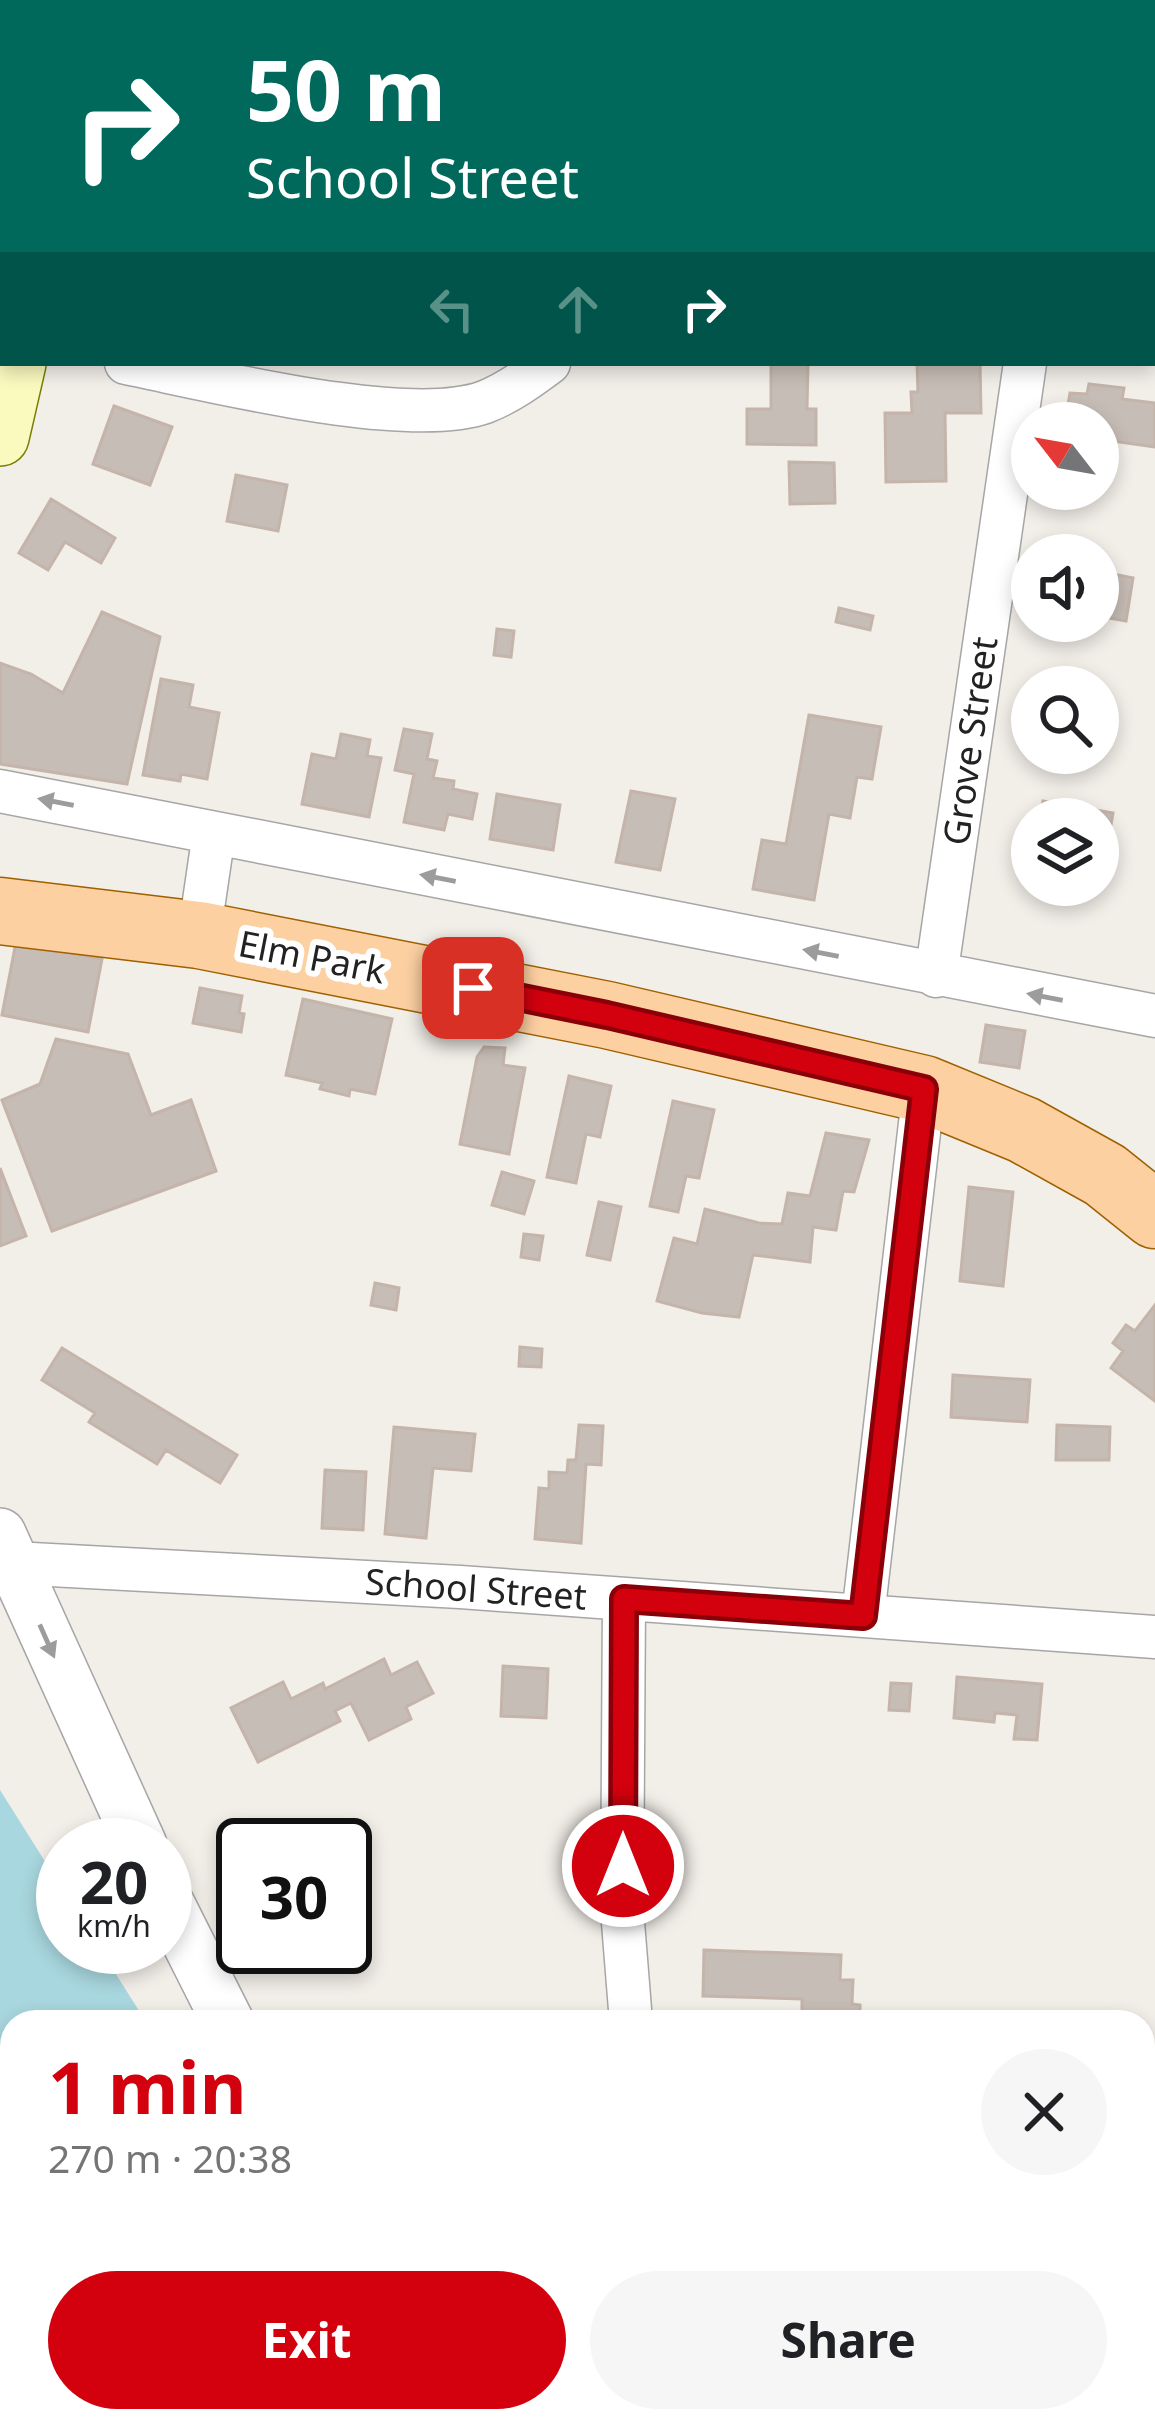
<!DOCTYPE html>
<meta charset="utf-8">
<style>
body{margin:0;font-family:"Noto Sans",sans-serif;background:#f6f6f6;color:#202124;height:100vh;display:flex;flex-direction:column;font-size:45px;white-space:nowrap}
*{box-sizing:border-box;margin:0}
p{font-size:39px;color:#757577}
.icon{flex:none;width:66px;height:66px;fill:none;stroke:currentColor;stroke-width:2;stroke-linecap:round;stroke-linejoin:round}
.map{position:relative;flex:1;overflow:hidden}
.panel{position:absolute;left:0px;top:2010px;width:1155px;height:423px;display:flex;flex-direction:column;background:#fff;border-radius:36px 36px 0 0;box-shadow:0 6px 18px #0003}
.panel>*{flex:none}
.hud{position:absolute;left:0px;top:0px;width:1155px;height:366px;box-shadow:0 6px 18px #0003;background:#00695c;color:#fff;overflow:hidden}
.needle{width:78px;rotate:301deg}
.controls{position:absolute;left:1011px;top:402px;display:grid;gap:24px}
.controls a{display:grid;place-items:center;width:108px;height:108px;border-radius:50%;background:#fff;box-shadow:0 6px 18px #0003;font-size:60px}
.speed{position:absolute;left:36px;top:1818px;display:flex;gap:24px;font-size:60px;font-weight:700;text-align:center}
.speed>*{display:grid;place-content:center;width:156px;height:156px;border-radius:50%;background:#fff;box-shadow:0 6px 18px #0003;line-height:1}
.speed small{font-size:30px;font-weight:400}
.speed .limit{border:6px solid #111;border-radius:18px;background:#fff;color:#111}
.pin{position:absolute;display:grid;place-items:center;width:102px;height:102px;color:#fff;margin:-51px;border-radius:24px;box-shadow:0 6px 18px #0006}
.me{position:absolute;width:132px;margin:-66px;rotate:0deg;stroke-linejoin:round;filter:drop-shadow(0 0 9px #0008)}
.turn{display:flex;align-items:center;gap:42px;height:252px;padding:0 48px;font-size:54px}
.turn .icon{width:156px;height:156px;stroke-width:2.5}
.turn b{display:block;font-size:84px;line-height:102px}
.lanes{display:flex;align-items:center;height:114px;padding:0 48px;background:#0003;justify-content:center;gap:60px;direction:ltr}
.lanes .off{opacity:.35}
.round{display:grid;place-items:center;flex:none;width:126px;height:126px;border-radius:63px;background:#f6f6f6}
.overview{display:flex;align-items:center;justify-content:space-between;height:204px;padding:0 48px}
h1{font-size:72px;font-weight:700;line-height:90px;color:#d3000e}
.primary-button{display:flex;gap:24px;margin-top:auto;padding:24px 48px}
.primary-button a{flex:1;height:138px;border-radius:72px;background:#d3000e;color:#fff;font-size:48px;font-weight:700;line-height:138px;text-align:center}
.primary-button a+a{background:#f6f6f6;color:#202124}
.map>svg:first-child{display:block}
.water{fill:#a9d7df}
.building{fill:#c7bdb7;stroke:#c4b4aa;stroke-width:3}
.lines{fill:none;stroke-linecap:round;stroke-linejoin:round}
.service-casing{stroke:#a6a6a6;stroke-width:24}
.minor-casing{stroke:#a6a6a6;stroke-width:45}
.tertiary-casing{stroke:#a6a6a6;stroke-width:54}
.secondary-casing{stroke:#787d04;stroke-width:60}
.primary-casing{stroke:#9f6000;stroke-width:69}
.service{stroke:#fff;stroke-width:21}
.minor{stroke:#fff;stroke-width:42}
.tertiary{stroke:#fff;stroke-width:51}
.secondary{stroke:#faf9be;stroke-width:57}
.primary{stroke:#fdd0a2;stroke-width:66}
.oneway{fill:#9c9c9c}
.route-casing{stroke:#890009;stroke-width:30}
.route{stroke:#d3000e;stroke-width:21}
.labels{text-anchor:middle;stroke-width:12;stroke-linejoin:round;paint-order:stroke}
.street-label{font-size:36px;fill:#222;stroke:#fff}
</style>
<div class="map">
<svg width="1155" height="2432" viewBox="0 0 1155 2432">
<rect width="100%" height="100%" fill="#f2eee8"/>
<!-- water -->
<path class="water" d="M0,1790L63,1890V1947H99L146,2022H12V2421H390L397,2432H0Z"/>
<!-- building -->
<path class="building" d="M771,363H808L807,409H816V445L747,444V409H771Z
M917,363H980L981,413H945L946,481L886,482L885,413H912L911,392H918Z
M1089,384L1124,388L1122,399L1155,403V447L1098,439V423H1065L1070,393L1087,394Z
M114,406L172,427L150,485L93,464Z
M789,462L834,463L835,503L790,504Z
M236,475L287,485L278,531L227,521Z
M51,499L115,538L101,563L65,542L48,570L19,553Z
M1098,571L1133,578L1126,621L1098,616Z
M839,608L873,616L870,630L836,622Z
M102,612L160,637L127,784L0,764V663L31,674L63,693Z
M497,629L514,631L511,657L494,655Z
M161,679L193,685L189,707L219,713L207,779L181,774L180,781L143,775Z
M809,715L881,727L872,779L857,777L850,818L829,814L814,900L753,889L762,840L786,844Z
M404,729L432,734L427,759L437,761L433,778L454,781L453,789L477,794L472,819L448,814L444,830L404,822L414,774L395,770Z
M341,734L370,740L367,756L381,758L369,817L302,804L312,754L336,759Z
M631,791L675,799L660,870L616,862Z
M497,794L560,805L553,850L490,839Z
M1043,801L1113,813L1109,836L1098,834V819H1040Z
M16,942L102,959L88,1032L2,1015Z
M200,988L242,996L239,1013L244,1014L241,1032L193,1023Z
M303,999L392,1019L375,1094L350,1089L349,1096L320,1089L322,1083L286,1075Z
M986,1025L1025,1031L1019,1068L980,1062Z
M56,1039L128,1054L151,1115L191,1100L216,1171L52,1231L2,1100L40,1084Z
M484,1047L505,1048L503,1065L525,1068L509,1154L460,1144L477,1057Z
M569,1076L611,1086L600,1137L586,1134L576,1183L547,1177Z
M673,1101L714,1110L699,1178L686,1176L678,1212L650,1206Z
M826,1133L869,1140L854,1192L843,1191L836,1230L813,1227L810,1262L753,1255L739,1317L702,1313L657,1301L674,1238L697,1244L705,1209L759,1223L782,1224L788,1193L810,1196Z
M0,1168L26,1236L0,1246Z
M502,1172L534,1181L524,1214L492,1205Z
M969,1187L1013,1192L1003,1286L960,1281Z
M599,1202L621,1207L610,1260L587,1255Z
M524,1234L543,1236L539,1260L521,1257Z
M375,1283L399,1288L396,1310L371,1305Z
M1155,1305V1401L1111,1368L1123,1351L1113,1343L1126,1325L1135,1331Z
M520,1347L542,1349L541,1367L519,1366Z
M62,1348L237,1455L220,1483L166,1450L157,1464L89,1422L95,1413L42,1380Z
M953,1375L1030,1380L1027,1422L951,1417Z
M579,1425L603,1426L601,1465L586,1464L581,1543L535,1539L539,1488L549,1489V1472L567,1473L568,1460H576Z
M1057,1425L1110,1427L1109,1460H1056Z
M394,1427L475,1434L471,1471L433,1468L426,1538L385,1534Z
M325,1470L366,1472L363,1530L322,1528Z
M384,1659L391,1675L417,1662L433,1693L406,1707L411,1719L369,1740L351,1703L335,1711L340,1721L258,1762L231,1708L283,1682L291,1699L323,1683L325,1689Z
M503,1666L548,1669L546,1718L501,1716Z
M957,1677L1042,1684L1037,1740L1014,1739L1017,1715L995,1713L994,1722L954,1718Z
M891,1683L911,1684L909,1711L889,1710Z
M704,1950L841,1955L840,1980H853L852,2004L860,2005V2022H795H802V1999L703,1996Z
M524,2421H578L584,2432H530Z
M627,2421H726L727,2432H628Z
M898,2421H938L937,2432H897Z"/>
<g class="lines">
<defs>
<path id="service" d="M307,3V0"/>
<path id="minor" d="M610,3L611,0
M0,47L3,48
M1152,319H1155
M126,363C210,380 408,430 485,402C508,393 529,378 549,363
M0,791L1155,1016
M199,935L214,833
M936,976L1025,363
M13,1563L460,1587L1155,1637
M624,1599L622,1910L631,2022
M863,1616L924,1089
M1143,2315L1155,2316"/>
<path id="tertiary" d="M0,1534L141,1845
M165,1897L228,2022
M447,2421L452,2432"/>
<path id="secondary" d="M100,3L101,0
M0,437L17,363"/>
<path id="primary" d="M0,911L199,935L607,1015L924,1089L1024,1130L1105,1175L1155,1215"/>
</defs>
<!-- service casing -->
<use href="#service" class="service-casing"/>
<!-- minor casing -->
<use href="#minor" class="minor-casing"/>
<!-- tertiary casing -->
<use href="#tertiary" class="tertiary-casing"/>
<!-- secondary casing -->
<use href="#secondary" class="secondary-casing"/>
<!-- primary casing -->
<use href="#primary" class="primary-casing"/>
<!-- service -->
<use href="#service" class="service"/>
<!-- minor -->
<use href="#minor" class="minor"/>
<!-- tertiary -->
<use href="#tertiary" class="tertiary"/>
<!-- secondary -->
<use href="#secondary" class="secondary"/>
<!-- primary -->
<use href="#primary" class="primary"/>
</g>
<!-- one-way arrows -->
<defs><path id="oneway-solid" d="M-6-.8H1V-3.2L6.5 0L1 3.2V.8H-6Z" transform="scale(3)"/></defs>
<g class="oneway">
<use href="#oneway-solid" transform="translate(56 802) rotate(-169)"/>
<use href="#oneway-solid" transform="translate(438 878) rotate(-169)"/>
<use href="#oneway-solid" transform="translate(821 953) rotate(-169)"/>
<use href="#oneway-solid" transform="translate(1045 997) rotate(-169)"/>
<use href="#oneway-solid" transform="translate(47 1641) rotate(66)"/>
</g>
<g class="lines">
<defs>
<path id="route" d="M473,988L607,1015L924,1089L863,1616L624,1599L623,1866"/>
</defs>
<!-- route casing -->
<use href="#route" class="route-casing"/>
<!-- route -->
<use href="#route" class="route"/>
</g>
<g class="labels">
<!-- street labels -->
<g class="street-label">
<text transform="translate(970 741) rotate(-82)" y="13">Grove Street</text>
<text transform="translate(312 957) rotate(11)" y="13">Elm Park</text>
<text transform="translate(476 1589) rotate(4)" y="13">School Street</text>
</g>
</g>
</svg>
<div class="controls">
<a><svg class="needle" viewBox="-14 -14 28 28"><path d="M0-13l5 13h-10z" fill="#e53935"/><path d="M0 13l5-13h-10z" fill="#757577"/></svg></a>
<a><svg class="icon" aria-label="sound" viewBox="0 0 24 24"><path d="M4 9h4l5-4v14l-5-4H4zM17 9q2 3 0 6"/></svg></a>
<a><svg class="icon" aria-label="search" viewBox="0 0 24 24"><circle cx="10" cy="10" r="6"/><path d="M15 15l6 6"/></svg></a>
<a><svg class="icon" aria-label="layers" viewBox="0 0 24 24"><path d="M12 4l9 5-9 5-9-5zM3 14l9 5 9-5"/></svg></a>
</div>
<div class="speed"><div>20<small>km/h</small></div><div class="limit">30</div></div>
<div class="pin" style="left:473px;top:988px;background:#d93025"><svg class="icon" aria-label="arrive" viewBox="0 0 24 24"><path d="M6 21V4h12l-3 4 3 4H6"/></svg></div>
<svg class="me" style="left:623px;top:1866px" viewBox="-20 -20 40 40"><circle r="17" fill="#d3000e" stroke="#fff" stroke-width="3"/><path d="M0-11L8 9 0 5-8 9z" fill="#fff"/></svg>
<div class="hud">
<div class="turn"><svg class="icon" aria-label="right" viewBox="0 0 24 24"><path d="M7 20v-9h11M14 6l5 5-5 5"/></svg><div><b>50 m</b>School Street</div></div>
<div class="lanes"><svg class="icon off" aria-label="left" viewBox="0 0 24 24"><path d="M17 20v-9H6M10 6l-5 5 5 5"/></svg><svg class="icon off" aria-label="ahead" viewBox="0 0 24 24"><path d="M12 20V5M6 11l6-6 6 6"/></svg><svg class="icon" aria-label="right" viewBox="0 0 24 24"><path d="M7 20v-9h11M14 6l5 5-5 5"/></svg></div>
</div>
<section class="panel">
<div class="overview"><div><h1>1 min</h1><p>270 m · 20:38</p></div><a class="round"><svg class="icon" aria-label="close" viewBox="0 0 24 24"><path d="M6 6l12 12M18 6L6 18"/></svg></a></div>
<div class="primary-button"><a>Exit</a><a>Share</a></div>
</section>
</div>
